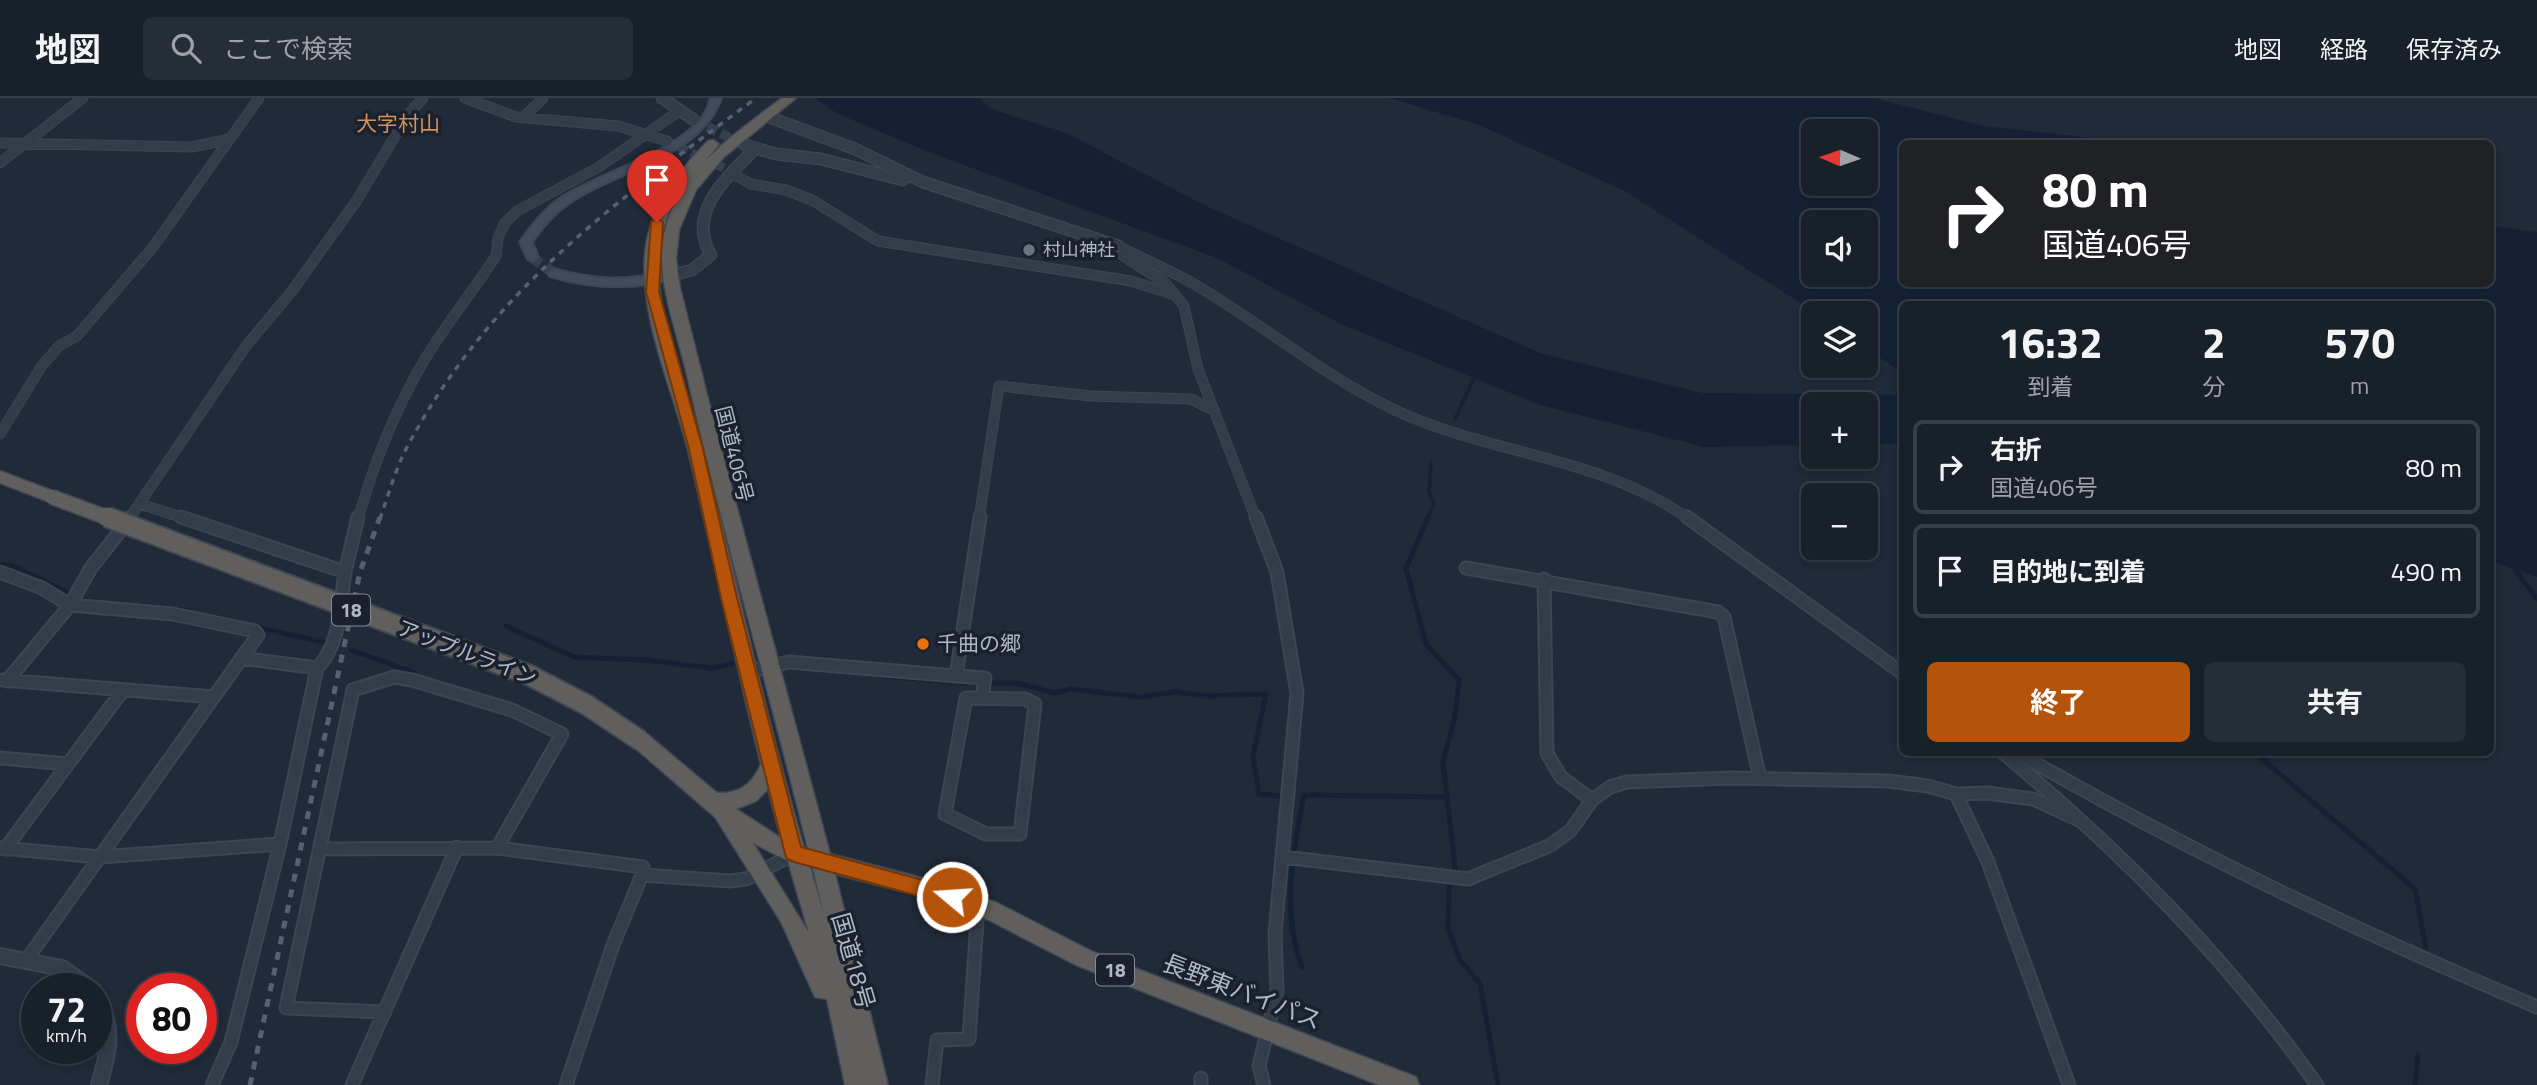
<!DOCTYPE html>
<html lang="ja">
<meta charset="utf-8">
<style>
body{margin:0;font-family:"Titillium Web","Noto Sans JP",sans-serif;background:#252d36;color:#f1f3f6;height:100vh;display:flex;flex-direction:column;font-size:26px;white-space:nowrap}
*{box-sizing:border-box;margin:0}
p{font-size:23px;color:#9fa3a8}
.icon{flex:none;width:38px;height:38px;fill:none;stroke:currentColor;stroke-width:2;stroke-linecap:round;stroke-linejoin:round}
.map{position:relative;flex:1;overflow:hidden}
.side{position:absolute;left:1899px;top:203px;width:595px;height:455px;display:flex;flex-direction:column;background:#18202a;border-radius:10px;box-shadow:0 4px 10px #0003,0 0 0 2px #363e47}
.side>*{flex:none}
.top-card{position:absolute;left:1899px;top:42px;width:595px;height:147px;border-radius:10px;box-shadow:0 4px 10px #0003,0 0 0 2px #363e47;background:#202124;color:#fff;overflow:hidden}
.needle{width:46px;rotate:272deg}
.controls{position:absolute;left:1801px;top:21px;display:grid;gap:14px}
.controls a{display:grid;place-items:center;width:77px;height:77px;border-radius:10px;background:#18202a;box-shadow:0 4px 10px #0003,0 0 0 2px #363e47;font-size:35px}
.speed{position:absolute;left:21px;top:875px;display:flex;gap:14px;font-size:35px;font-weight:700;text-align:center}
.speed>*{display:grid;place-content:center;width:91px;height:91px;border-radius:50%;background:#18202a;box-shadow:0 4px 10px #0003,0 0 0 2px #363e47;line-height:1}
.speed small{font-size:18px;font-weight:400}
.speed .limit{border:10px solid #d22;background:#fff;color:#111}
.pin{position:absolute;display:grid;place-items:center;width:60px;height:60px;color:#fff;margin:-72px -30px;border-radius:50% 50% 50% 0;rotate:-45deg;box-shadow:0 0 7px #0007}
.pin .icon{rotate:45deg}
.me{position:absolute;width:77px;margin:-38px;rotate:288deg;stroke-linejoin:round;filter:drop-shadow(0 0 5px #0008)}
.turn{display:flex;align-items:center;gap:24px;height:147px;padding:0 28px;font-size:32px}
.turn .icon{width:91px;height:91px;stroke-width:2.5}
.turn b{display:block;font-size:49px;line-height:60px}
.eta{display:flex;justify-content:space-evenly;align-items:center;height:119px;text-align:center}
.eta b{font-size:42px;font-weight:700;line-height:49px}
.primary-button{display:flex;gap:14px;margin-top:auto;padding:14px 28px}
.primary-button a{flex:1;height:80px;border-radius:10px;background:#b45309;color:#fff;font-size:28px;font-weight:700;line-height:80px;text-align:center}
.primary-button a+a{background:#252d36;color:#f1f3f6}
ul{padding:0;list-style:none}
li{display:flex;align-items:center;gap:21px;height:94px;margin:0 14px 10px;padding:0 14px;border:4px solid #363e47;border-radius:10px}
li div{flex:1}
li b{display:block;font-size:26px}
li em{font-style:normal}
header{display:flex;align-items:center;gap:42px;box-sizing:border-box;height:98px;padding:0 35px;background:#18202a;border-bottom:2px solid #363e47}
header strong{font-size:33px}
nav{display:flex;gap:38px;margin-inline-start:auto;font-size:24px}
.search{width:490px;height:63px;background:#252d36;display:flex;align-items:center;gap:18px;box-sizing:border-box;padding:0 24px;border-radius:10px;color:#9fa3a8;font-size:26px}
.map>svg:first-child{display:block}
.water{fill:#142135;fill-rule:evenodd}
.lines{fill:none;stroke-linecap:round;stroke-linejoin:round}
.stream-far1{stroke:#142135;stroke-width:3.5}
.stream{stroke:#142135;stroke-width:5}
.minor-tunnel{stroke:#353f4d;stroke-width:9;stroke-dasharray:9 4.5;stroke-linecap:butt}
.tertiary-tunnel{stroke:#353f4d;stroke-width:10;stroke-dasharray:10 5;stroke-linecap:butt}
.secondary-tunnel{stroke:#353f4d;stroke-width:11;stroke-dasharray:11 6;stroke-linecap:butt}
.minor-far1-casing{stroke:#3d4552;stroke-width:11}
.minor-casing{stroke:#3d4552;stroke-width:15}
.tertiary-far1-casing{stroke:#3d4552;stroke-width:13}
.tertiary-casing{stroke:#3d4552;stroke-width:18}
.secondary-casing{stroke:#3d4552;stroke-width:4}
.trunk-casing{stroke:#3e4753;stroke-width:3}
.minor-far1{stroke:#343c49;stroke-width:9}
.minor{stroke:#343c49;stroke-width:11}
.tertiary-far1{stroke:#343c49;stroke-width:10}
.tertiary{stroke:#343c49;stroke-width:14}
.secondary{fill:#424b5c;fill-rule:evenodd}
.trunk{fill:#605f5d;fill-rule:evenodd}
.rail-far1{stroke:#566070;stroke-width:3.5;stroke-dasharray:6 6;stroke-linecap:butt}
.rail{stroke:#566070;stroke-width:5;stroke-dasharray:8 8;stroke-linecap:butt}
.trunk-bridge-far1-casing{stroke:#3e4753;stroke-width:17;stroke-linecap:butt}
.trunk-bridge-casing{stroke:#3e4753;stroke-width:23;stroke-linecap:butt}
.trunk-bridge-far1{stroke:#605f5d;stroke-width:14}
.trunk-bridge{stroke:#605f5d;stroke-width:19}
.route{fill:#b45309;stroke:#753606;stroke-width:2}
.worship-dot{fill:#6b7280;stroke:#1a212d;stroke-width:2.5}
.food-dot{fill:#e8710a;stroke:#1a212d;stroke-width:2.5}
.labels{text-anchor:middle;stroke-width:7;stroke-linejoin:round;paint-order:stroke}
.far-poi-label{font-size:18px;fill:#aeb7c5;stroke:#1a212d;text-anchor:start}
.shield{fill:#1a212d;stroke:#828a97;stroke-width:2}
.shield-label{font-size:19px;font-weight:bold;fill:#aeb7c5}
.far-quarter-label{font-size:21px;fill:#d3915b;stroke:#1a212d}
.street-label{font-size:21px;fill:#aeb7c5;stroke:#1a212d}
.poi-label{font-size:21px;fill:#aeb7c5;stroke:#1a212d;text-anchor:start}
.near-street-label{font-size:24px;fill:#aeb7c5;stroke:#1a212d}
</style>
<header>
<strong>地図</strong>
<div class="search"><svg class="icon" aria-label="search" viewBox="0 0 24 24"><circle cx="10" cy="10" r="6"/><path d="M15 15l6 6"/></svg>ここで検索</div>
<nav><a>地図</a><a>経路</a><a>保存済み</a></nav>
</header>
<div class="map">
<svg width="2537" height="987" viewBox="0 0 2537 987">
<rect width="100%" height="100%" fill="#202a38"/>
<!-- water -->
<path class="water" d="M815,0H980L989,10L1066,35L1208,109L1540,255L1702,295L1902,297V346H1866V306H1813V347L1704,349L1540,307L1341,226L1217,160L934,56L838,16Z
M1389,0H1874L1984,28L2138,45L1902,46V186H2490V128L2537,134V479L2490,463V206H1902V275L1866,250V215H1816L1625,93L1479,27ZM1813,33H1866V86H1813ZM1813,124H1866V177H1813Z"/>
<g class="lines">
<!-- stream-far1 -->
<path class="stream-far1" d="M1455,321L1475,278
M1427,421L1434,406L1429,394L1431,364"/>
<!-- stream -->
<path class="stream" d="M1428,419L1406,470L1426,546L1459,582L1455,618L1443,664L1455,770L1449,790L1448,830L1460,862L1480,886L1498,987
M0,467L13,468L69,495
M2512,468L2537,501
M142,508L165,510
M180,512L331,546
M506,528L574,559L645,562L712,570L732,566
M351,552L413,574
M883,578L966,585
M992,585H1017L1054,595L1071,591L1140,599L1175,594L1207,598L1266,596L1253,658L1259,696L1282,698
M2254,654L2415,791L2426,850
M1302,869C1281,814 1293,754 1304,697L1448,699
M2415,987L2418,956"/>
<!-- minor-tunnel -->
<path class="minor-tunnel" d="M667,43L724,70"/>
<!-- tertiary-tunnel -->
<path class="tertiary-tunnel" d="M694,22L744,47"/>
<!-- secondary-tunnel -->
<path class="secondary-tunnel" d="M532,159L554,175"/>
<defs>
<path id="minor-far1" d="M465,0L516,19L618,28L667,43
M523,20L543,0
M0,45L192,49L230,41
M0,65L83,0
M731,75L751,86L786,92L812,102L878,143L1131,183L1175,197L1164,184L1122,157
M1118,148C1143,161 1170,172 1194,186C1263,226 1324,279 1397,313C1490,356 1604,360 1689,421
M1175,197L1184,208L1198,271L1256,421
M0,336L41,269L59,248L77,238L153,149L259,0
M141,406L186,421
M129,421L246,248L292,193L357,102L407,18L423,0
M358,421C374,365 395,311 425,261C447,225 473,193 496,158L498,140L505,125L517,113L599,69L679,13
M979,421L999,288L1091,298L1191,301L1213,312"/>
<path id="minor" d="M181,419L345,474C340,505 341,547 317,570L280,746L231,944L212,987
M1256,419L1277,474L1297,595L1275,836L1277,894L1259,968L1264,987
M1687,419L1902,575
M1466,470L1718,514L1724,519L1760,681
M0,474L42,490L70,507L173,516L255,533L258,537L27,861
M345,474L358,419
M1544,481L1547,655L1561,679L1592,702
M241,560L317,570
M747,574L789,564L956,578L980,419
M956,578L985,580L982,600
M3,582L214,599
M7,583L70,507L91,470L131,419
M966,600L1025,601L1035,606L1020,736H986L945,716Z
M2002,654C2121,753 2227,860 2317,987
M2016,654C2184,751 2358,834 2537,909
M0,660L68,666
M1956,696L1988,764L2069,987
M0,750L100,759L280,746
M497,750L643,769L642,777
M5,751L123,592
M322,751L497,750L562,636L512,612L412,582L394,579L353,592L286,910L385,914
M1283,759L1468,781L1551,747L1571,732L1592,702L1610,689L1627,684L1731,680L1888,683L1928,688L1956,696L1987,695L2033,701L2079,722
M1201,980V987
M352,987L457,749
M566,987L613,847L642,777L730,783L746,781L794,756
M932,987L937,942L969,941L978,808"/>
<path id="tertiary-far1" d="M662,0L694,22
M766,18L855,51L923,84L1118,148
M745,47L776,56L821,61L903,82
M669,178L692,172L711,157C686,115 726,80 755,51"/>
<path id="tertiary" d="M0,858L62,870L92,891
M96,897C115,928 109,954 99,987"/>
<path id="secondary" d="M711,0H721C700,60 616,72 569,105C554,115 542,129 532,144L538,159L532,163L528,161L520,144C532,127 544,112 561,100C598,75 683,53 705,15C708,11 709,5 711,0Z
M554,171C596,183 626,183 669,174L675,178C668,183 658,184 649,186C614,191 583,188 550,178L548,175Z"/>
<path id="trunk" d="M782,0H796L724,59L696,92L679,132L676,161L680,190L715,328L830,756L926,781L995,804L1091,853L1408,976L1416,979L1419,987H1379L1076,867L989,822L926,799L835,776L888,987H845L827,901L815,899L781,824L715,719L634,649L631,643L634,637L641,635L648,637L717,695C739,696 752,687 761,666C735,562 713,456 688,352C672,289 640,222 645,156C649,110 677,75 708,43L713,42L719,46C690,83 664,104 659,154C653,222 688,291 704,355C737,486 766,619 804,750L808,751C769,591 722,433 686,273C676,229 654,178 665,132C680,72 736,35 782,0ZM768,691L781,740L736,711L756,703ZM753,745L788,763L809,835ZM810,769L813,770L824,817Z
M0,373L58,395L60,399L52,405L0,385Z"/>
</defs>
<!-- minor-far1 casing -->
<use href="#minor-far1" class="minor-far1-casing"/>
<!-- minor casing -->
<use href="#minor" class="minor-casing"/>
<!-- tertiary-far1 casing -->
<use href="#tertiary-far1" class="tertiary-far1-casing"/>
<!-- tertiary casing -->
<use href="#tertiary" class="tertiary-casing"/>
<!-- secondary casing -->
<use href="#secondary" class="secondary-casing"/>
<!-- trunk casing -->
<use href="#trunk" class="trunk-casing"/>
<!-- minor-far1 -->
<use href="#minor-far1" class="minor-far1"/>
<!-- minor -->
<use href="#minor" class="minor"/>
<!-- tertiary-far1 -->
<use href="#tertiary-far1" class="tertiary-far1"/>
<!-- tertiary -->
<use href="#tertiary" class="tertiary"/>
<!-- secondary -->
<use href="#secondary" class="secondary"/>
<!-- trunk -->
<use href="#trunk" class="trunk"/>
<!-- rail-far1 -->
<path class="rail-far1" d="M380,421C388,398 395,373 406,351C490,192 616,104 756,0"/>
<!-- rail -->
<path class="rail" d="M250,987L360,474L380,419"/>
<defs>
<path id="trunk-bridge-far1" d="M52,399L111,421"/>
<path id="trunk-bridge" d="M107,419L529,577L587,607L641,643"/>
</defs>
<!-- trunk-bridge-far1 casing -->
<use href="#trunk-bridge-far1" class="trunk-bridge-far1-casing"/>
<!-- trunk-bridge casing -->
<use href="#trunk-bridge" class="trunk-bridge-casing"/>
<!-- trunk-bridge-far1 -->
<use href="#trunk-bridge-far1" class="trunk-bridge-far1"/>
<!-- trunk-bridge -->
<use href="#trunk-bridge" class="trunk-bridge"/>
</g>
<!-- route -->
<path class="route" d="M657,120L663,124L659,194L703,351L737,500L801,749L952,790L959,793L961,799L959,805L952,807L794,764L787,761L785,756L721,500L689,351L646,194L651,124Z"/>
<!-- markers -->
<circle class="worship-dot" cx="1029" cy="152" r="7"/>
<circle class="food-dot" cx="923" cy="546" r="7"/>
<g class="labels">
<!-- far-poi labels -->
<g class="far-poi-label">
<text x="1043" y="158">村山神社</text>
</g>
<!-- shield labels -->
<g class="shield">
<rect x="332" y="496.5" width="38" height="31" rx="5"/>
<rect x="1096" y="856.5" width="38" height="31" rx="5"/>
</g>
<g class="shield-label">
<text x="351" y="519">18</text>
<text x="1115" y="879">18</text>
</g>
<!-- far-quarter labels -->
<g class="far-quarter-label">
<text x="398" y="33">大字村山</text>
</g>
<!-- street labels -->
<g class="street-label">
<text transform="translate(734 356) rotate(76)" y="7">国道406号</text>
<text transform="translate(467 555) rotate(21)" y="7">アップルライン</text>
</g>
<!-- poi labels -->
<g class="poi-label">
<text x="937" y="553">千曲の郷</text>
</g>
<!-- near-street labels -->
<g class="near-street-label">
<text transform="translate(853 863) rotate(74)" y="8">国道18号</text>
<text transform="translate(1242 894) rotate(21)" y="8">長野東バイパス</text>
</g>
</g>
</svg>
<div class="controls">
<a><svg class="needle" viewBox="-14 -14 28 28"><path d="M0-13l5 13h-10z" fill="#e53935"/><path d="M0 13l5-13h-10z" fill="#9fa3a8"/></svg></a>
<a><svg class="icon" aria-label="sound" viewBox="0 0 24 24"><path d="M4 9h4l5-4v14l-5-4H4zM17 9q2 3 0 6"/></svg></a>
<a><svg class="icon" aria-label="layers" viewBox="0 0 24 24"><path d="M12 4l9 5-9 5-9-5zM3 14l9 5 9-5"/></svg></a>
<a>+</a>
<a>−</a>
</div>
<div class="speed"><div>72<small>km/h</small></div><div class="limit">80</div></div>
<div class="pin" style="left:657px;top:124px;background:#d93025"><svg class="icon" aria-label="arrive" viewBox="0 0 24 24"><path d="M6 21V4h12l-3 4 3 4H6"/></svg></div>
<svg class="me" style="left:952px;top:799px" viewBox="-20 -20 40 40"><circle r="17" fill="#b45309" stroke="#fff" stroke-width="3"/><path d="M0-11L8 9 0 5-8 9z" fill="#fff"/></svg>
<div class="top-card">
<div class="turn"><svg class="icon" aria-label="right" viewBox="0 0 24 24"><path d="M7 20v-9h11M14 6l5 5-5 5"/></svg><div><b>80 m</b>国道406号</div></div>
</div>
<section class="side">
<div class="eta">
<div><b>16:32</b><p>到着</p></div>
<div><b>2</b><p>分</p></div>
<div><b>570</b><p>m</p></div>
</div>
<ul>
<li><svg class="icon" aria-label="right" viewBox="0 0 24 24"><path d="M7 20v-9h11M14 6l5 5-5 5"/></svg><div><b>右折</b><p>国道406号</p></div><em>80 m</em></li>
<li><svg class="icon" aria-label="arrive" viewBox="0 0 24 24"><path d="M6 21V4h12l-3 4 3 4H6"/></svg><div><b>目的地に到着</b></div><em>490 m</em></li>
</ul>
<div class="primary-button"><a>終了</a><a>共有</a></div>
</section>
</div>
